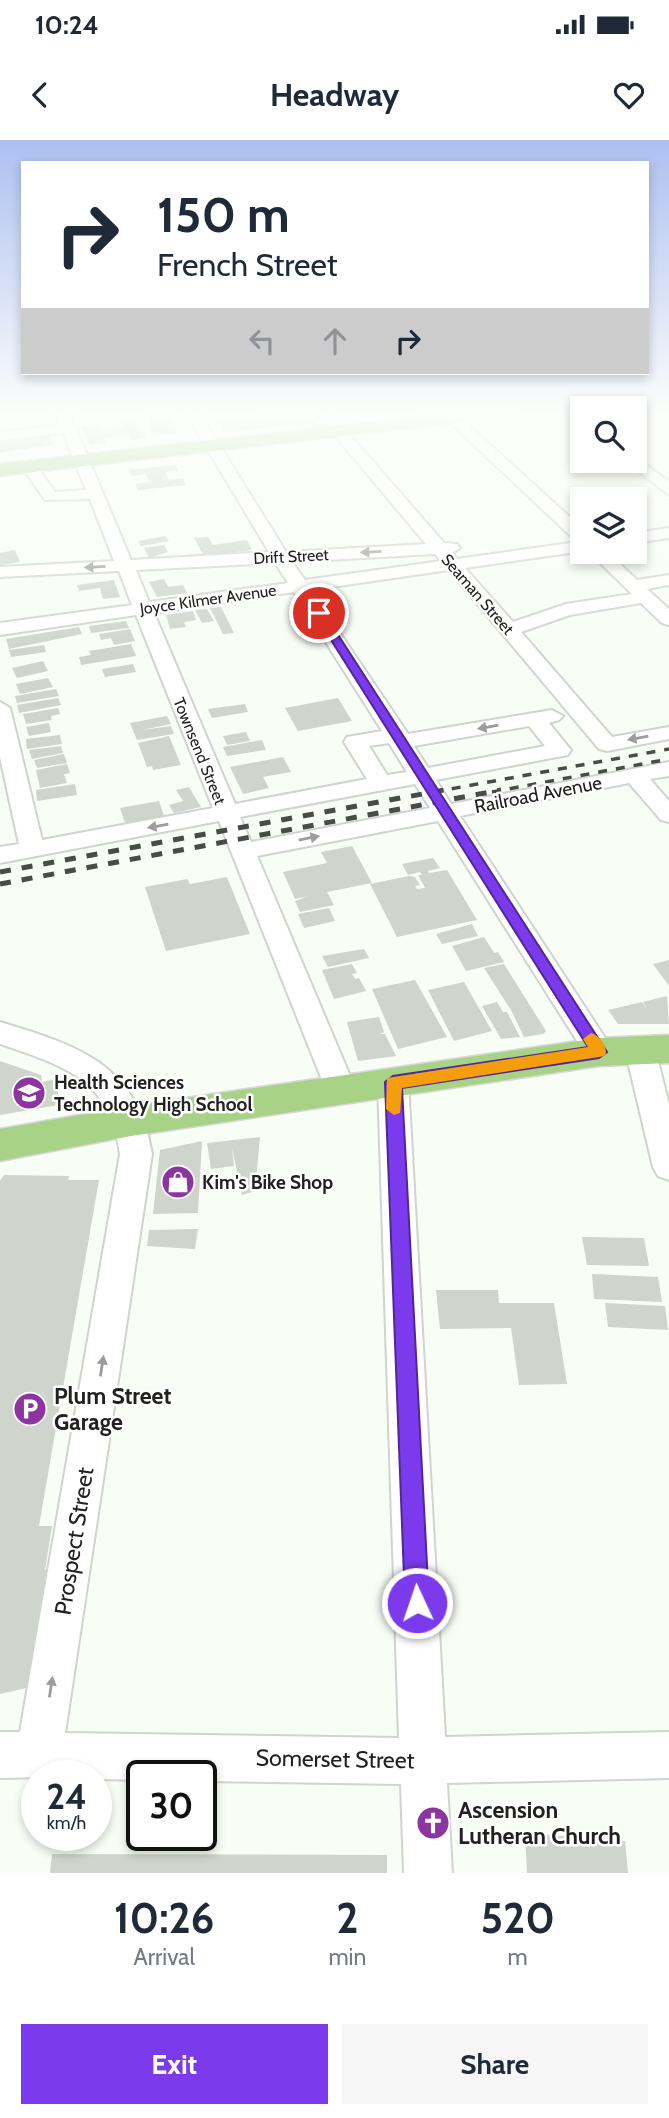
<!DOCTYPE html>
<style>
body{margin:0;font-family:Cabin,sans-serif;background:#f6f6f7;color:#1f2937;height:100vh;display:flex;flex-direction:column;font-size:26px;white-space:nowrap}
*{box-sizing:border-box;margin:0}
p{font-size:23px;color:#747a83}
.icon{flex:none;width:38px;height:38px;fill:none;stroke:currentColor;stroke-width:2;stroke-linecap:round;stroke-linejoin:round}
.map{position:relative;height:1733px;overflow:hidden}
.details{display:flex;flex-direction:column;background:#fff;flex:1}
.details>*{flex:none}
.guide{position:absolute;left:21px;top:21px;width:628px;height:214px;border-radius:0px;box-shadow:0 4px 10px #0003;background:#fff;color:#1f2937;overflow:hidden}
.buttons{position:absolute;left:570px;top:256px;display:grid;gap:14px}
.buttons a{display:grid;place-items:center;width:77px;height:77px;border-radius:0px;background:#fff;box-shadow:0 4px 10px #0003;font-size:35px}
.speed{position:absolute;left:21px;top:1620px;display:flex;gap:14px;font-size:35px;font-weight:700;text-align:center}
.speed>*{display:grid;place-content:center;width:91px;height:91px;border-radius:50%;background:#fff;box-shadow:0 4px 10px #0003;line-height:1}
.speed small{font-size:18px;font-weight:400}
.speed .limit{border:4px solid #111;border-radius:10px;background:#fff;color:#111}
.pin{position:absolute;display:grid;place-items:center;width:60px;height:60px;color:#fff;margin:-30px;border:4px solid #fff;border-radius:50%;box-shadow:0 2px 7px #0007}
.me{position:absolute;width:77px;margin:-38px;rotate:357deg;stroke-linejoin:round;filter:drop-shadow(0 0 5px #0008)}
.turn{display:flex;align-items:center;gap:24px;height:147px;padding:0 21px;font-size:32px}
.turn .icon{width:91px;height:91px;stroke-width:2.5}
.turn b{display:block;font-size:49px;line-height:60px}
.lanes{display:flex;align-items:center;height:66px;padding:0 21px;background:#0003;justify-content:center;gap:35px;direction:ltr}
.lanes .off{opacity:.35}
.eta{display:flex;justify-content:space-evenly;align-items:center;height:119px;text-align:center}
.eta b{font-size:42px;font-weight:700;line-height:49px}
.action{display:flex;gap:14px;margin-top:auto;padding:14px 21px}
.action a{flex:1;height:80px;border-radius:0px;background:#7c3aed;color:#fff;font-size:28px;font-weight:700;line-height:80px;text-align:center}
.action a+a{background:#f6f6f7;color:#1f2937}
.status{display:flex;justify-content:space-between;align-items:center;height:49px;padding:0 35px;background:#fff;direction:ltr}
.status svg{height:19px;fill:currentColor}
header{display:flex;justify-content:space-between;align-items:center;height:91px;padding:0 21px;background:#fff;font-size:32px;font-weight:700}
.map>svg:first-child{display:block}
.building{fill:#cfd4cd}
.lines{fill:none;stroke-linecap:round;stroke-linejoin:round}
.minor-tunnel{stroke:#cdd1cb;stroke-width:16;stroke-dasharray:16 8;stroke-linecap:butt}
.minor-casing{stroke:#d0d4ce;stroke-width:4}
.major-casing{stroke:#d7d7d7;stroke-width:3}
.minor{fill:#fff;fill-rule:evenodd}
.major{fill:#a8d386;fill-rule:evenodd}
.rail-far1{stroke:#494b48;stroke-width:3.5;stroke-dasharray:9 9;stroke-linecap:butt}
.rail{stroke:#494b48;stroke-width:5;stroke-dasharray:11 11;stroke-linecap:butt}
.oneway{fill:#9b9c9b}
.route{fill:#7c3aed;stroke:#51269a;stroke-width:2}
.slow{fill:#f59e0b}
.labels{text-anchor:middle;stroke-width:5;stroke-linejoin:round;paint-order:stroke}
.far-street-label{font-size:16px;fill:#212220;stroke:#fff}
.street-label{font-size:19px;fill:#212220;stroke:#fff}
.poi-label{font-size:19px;font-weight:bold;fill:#212220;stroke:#fff;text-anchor:start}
.near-poi-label{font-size:23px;font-weight:bold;fill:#212220;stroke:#fff;text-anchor:start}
.near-street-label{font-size:23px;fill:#212220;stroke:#fff}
</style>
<div class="status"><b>10:24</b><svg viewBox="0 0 49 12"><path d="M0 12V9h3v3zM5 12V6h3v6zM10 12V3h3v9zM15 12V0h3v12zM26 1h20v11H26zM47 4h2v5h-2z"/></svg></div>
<header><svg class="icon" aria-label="back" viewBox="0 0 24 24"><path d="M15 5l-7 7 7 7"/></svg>Headway<svg class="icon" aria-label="heart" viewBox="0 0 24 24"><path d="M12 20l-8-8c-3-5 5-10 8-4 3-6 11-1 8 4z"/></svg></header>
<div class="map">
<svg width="669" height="1733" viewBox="0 0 669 1733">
<rect width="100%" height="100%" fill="#f8fdf6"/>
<!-- building -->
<path class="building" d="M287,272H304L313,283L232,292L225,291L218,282Z
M168,273L178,293L154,296L144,276Z
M136,281L146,298L131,300L128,295L104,298L106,303L90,305L81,286L98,285L100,289L124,287L122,282Z
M48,295L54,303L51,305L0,313V300Z
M175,325L178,331L165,332L169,340L183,338L186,345L138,350L135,344L149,342L145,334L132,336L129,330Z
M165,396L169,401L141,406L138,401Z
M208,397L213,405L247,400L252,410L204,416L194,398Z
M164,405L168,412L149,418L144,408Z
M15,410L20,422L0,425V413Z
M164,439L168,447L183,445L187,453L157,457L149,442Z
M114,440L120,457L103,459L100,448L79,451L77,445Z
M221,467L234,493L223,494L210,468Z
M207,469L214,481L202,483L195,470Z
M193,471L196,480L184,482L186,487L170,489L166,475Z
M126,481L129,488L91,493L89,486Z
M79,487L82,494L9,509L6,499Z
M130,489L135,501L114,505L111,498L101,500L99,494Z
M131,504L136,516L81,525L79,517L91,515L89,511Z
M44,505L46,512L11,517L9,510Z
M43,521L48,531L17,538L12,528Z
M133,524L136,532L105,537L102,529Z
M48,538L53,547L20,554L16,544Z
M56,549L59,556L17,563L15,556Z
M58,558L61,565L19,573L17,565Z
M338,558L352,581L298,591L285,568Z
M245,564L248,572L212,578L208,569Z
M58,568L60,574L51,576L52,580L26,584L23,574Z
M167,576L171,584L142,590L171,586L174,594L137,600L130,583Z
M49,583L51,592L29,596L26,587Z
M246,592L250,601L227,605L223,596Z
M60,595L62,604L27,609L26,599Z
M169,596L181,625L153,630L152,626L147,627L138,603Z
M262,600L266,610L227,616L223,607Z
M61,606L63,613L32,619L29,610Z
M64,614L67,623L37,628L34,620Z
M283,617L291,632L263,637L269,648L243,654L230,627Z
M67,624L70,633L64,634L67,643L40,648L36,630Z
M75,644L77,655L37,661L36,650Z
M189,647L201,667L174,673L169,665L183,661L176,650Z
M159,661L164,676L125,683L120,668Z
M352,706L372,743L327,752L334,765L300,772L295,761L309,756L295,759L283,732L327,723L321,712Z
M433,718L440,728L428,731L429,733L447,730L477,780L397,797L370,744L409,736L415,737L420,745L415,746L417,749L425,748L418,735H422L420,732L408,735L402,724Z
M227,737L250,794L166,811L145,747L187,739L190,744Z
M329,768L335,781L304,788L298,774Z
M472,784L478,796L442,804L436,794Z
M484,797L494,813L498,812L504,822L466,831L452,806Z
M364,809L369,818L328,827L322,816Z
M669,820V846L653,824Z
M352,824L357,833L352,834L355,839L359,838L366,851L334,859L322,830Z
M504,824L546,891L543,894L524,897L511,870L484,828Z
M415,840L447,897L398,909L372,849Z
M464,842L492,891L454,901L428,850Z
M667,856L669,884H618L608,870L642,862L647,869L643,862Z
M497,862L503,872H507L520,897L501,899L482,866Z
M379,877L384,892L380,894H385L396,916L358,921L347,882Z
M0,921L41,935L42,942L57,939L59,965L0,975Z
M260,997L255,1051L242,1055L232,1008L234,1026L211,1029L207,1003Z
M202,1001L198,1073L153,1074L160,1010Z
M4,1035L69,1036L68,1040H99L39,1386H52L45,1430H56L35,1546L0,1554V1041Z
M198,1089L195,1109L147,1106L149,1090Z
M582,1097L644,1098L649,1126L587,1125Z
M592,1134L658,1137L662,1162L594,1159Z
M436,1150H498L499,1163H554L567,1244L519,1245L511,1188L440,1189Z
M605,1163L665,1166L668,1190L608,1187Z
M525,1693L625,1701L628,1733H527Z
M52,1714L387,1715V1733H50Z"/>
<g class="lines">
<!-- minor-tunnel -->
<path class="minor-tunnel" d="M309,283L311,280"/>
<defs>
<path id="minor" d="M55,272H69L131,420L269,412L185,272H199L286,412L426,404L315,272H330L444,403L457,404L460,408L452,413L457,419L577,402L439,272H454L583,389V411L465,428L513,482L566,464L632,454L588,411H606L637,440L669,435V445L647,449L669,469V485L662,483L641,463L570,475L521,492L612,597L669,587V599L607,611L599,609L449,430L311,450L408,594L552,570L563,576L559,580L549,583L571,610L568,615L436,640L451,664L669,622V636L650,639L669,661V682L661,680L629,643L460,676L609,904L614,912L609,920L599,923L589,920L438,681L257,716L356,950L352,958L341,962L330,958L326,950L219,681L0,723V707L19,704L0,617V562L10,568L42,700L213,668L136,475L0,495V483L132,465L119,431L0,437V427L114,421L90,359L45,360L22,327L30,322L35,324L55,352L86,350L63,293L0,300V292L60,285ZM435,414L441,421L305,440L292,422ZM275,423L288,443L149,462L136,430ZM294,452L382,591L347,597L344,602L367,639L235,664L154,473ZM529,586L545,606L428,628L414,606ZM389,603L407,632L387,635L369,606ZM415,644L430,668L251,702L240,677Z
M562,272H578L583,276V287Z
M636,317L669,342V355L624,320H635Z
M669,388V398L635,403V393Z
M0,882C79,906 137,924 152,1014L65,1593L399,1598L378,942L382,934L393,931L404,934L408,942L445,1597L669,1592V1638L447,1643L452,1733H404L401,1644L201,1641V1636H142V1640L96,1639V1636L0,1638V1592H20L120,1014C110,939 65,926 0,904Z
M640,898L650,901L655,909L669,965V1040L658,1036L653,1027L625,909L630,901Z"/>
<path id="major" d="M459,272H514L505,277L0,336V324Z
M669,895V923L599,926L131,996L0,1021V989L131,966L599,898Z"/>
</defs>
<!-- minor casing -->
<use href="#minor" class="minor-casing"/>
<!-- major casing -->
<use href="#major" class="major-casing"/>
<!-- minor -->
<use href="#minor" class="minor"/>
<!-- major -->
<use href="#major" class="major"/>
<!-- rail-far1 -->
<path class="rail-far1" d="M434,652L669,609
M492,652L669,619"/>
<!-- rail -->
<path class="rail" d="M0,732L444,650
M0,744L501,650"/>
</g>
<!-- one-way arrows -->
<defs><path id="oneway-solid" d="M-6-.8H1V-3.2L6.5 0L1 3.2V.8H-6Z" transform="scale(1.75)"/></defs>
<g class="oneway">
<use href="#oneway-solid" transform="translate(371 412) rotate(177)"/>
<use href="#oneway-solid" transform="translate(95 427) rotate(177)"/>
<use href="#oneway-solid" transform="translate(488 587) rotate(170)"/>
<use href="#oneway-solid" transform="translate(638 598) rotate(170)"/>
<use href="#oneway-solid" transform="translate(158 686) rotate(170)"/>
<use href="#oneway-solid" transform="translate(309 698) rotate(-11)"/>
<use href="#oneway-solid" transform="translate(102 1226) rotate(-81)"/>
<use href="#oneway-solid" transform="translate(51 1547) rotate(-81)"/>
</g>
<!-- sky -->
<linearGradient id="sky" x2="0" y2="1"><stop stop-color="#acbff0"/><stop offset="0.53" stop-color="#fcfefb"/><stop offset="1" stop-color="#fcfefb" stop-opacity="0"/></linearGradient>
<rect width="669" height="515" fill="url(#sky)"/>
<!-- route -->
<path class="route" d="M319,470L324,473L607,912L599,918L402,948L429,1463L426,1471L417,1475L409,1471L405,1463L385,942L393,936L588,907L314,473Z"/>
<!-- slow -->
<path class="slow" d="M591,893C599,895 609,908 605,916L402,948L400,973L394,975L386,969L387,938L588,907L583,899Z"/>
<!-- icons -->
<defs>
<symbol id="school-disc" viewBox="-11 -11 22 22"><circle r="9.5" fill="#8c35a1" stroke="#fff"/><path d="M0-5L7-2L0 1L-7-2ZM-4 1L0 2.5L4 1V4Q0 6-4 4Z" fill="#fff"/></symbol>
<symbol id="shop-disc" viewBox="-11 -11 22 22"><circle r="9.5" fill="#8c35a1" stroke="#fff"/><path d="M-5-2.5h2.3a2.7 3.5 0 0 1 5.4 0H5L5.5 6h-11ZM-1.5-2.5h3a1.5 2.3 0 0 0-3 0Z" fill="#fff"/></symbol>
<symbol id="parking-disc" viewBox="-11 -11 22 22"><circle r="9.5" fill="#8c35a1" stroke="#fff"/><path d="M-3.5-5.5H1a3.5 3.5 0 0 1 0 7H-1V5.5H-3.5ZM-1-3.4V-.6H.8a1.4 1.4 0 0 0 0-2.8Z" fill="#fff"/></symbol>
<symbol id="church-disc" viewBox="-11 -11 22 22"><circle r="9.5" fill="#8c35a1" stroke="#fff"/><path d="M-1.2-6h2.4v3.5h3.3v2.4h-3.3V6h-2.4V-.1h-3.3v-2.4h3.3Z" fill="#fff"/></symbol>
</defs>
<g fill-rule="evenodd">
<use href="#school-disc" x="10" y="934" width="38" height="38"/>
<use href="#shop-disc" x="159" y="1023" width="38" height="38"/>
<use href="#parking-disc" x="11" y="1250" width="38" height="38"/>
<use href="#church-disc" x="414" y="1664" width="38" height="38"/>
</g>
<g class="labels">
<!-- far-street labels -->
<g class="far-street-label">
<text transform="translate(291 416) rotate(-3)" y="6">Drift Street</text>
<text transform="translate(478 454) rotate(49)" y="6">Seaman Street</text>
<text transform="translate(208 459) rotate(-8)" y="6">Joyce Kilmer Avenue</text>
<text transform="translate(200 611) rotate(68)" y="6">Townsend Street</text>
</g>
<!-- street labels -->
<g class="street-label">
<text transform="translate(538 654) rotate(-11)" y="7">Railroad Avenue</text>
</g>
<!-- poi labels -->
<g class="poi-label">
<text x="54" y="949">Health Sciences<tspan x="54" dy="22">Technology High School</tspan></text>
<text x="202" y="1049">Kim's Bike Shop</text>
</g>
<!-- near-poi labels -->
<g class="near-poi-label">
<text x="54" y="1264">Plum Street<tspan x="54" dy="26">Garage</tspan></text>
<text x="458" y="1678">Ascension<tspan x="458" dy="26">Lutheran Church</tspan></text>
</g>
<!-- near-street labels -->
<g class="near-street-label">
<text transform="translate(74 1401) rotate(-81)" y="8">Prospect Street</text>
<text transform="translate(335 1619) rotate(1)" y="8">Somerset Street</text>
</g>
</g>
</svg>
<div class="buttons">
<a><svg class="icon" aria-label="search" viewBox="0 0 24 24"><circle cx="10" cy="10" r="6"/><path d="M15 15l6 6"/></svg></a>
<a><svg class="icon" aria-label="layers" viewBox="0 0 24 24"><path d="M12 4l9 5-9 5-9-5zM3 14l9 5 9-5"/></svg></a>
</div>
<div class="speed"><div>24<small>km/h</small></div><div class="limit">30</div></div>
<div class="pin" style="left:319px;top:473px;background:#d93025"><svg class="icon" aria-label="arrive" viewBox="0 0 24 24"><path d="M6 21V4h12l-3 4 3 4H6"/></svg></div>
<svg class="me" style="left:417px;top:1463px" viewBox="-20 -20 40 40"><circle r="17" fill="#7c3aed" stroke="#fff" stroke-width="3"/><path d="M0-11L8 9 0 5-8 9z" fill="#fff"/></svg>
<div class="guide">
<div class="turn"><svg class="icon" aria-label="right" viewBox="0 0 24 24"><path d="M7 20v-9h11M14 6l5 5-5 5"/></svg><div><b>150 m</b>French Street</div></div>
<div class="lanes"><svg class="icon off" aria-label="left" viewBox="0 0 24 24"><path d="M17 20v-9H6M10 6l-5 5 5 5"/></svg><svg class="icon off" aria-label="ahead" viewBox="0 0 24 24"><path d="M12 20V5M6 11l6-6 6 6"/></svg><svg class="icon" aria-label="right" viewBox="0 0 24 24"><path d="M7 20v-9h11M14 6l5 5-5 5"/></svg></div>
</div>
</div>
<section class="details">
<div class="eta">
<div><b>10:26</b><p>Arrival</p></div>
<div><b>2</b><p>min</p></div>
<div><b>520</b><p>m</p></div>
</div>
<div class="action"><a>Exit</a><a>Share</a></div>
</section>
